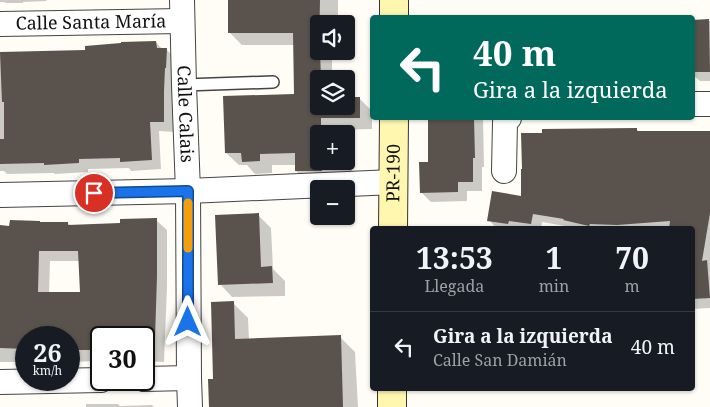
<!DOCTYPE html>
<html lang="es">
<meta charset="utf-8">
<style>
body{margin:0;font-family:"Noto Serif",serif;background:#242831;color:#f1f3f6;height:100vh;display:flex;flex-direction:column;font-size:19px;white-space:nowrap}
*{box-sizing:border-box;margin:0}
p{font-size:16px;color:#9ea1a6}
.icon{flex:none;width:28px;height:28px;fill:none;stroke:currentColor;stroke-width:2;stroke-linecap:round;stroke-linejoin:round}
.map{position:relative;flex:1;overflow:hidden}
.side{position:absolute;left:370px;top:226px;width:325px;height:165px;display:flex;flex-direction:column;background:#171b24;border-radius:5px;box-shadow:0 1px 4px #0004}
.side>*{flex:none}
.banner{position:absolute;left:370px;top:15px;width:325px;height:105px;border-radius:5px;box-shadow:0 1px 4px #0004;background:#00695c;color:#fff;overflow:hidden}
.tools{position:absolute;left:310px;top:15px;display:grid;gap:10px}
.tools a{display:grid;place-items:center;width:45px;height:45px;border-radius:5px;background:#171b24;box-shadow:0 1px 4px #0004;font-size:25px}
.speed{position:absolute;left:15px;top:326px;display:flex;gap:10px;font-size:25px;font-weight:700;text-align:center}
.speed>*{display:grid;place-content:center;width:65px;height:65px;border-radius:50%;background:#171b24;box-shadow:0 1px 4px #0004;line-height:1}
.speed small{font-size:12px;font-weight:400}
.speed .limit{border:2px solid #111;border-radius:8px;background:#fff;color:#111}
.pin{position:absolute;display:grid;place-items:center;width:42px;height:42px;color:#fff;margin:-21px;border:2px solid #fff;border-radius:50%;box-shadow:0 1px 5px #0007}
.me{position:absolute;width:55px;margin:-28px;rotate:0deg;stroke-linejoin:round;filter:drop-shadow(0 0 4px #0008)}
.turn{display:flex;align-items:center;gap:18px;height:105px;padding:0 20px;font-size:22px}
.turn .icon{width:65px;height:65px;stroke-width:2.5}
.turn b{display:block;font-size:35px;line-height:42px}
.eta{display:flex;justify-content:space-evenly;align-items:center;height:85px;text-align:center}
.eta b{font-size:30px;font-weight:700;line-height:35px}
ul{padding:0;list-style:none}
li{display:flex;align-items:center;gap:15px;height:70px;padding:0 20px;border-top:1px solid #363941}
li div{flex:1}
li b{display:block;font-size:19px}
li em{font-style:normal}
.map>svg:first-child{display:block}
.shadow{fill:#0003;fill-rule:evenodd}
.building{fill:#5a524d;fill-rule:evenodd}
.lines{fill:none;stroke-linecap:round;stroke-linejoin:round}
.lane-casing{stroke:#444;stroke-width:14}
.street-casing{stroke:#444;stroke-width:26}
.secondary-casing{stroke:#333;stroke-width:30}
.lane{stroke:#fff;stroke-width:11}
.street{stroke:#fff;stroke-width:24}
.secondary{stroke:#fff6b0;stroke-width:28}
.route-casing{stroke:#114b97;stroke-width:12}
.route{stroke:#1a73e8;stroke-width:9}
.slow{stroke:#f59e0b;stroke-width:9}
.labels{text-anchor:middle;stroke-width:5;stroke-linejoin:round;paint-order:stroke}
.street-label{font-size:18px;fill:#111;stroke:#fff}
</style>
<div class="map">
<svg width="710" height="407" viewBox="0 0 710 407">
<rect width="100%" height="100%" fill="#fffdf5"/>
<!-- shadow -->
<path class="shadow" d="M0,0H46L47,1L23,2V3H6L4,2H0Z
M229,0H338V16H332V24H319V51H332V79H319V106H346L360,99L372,111V129L333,130V134H319V161H346V156L352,162V182L308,183L296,171V165H272V173L255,174L247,165H239L226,153L295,96V45H242L230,33Z
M692,21H710V81H700L692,74Z
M156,42L162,49H166L176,59L173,101L174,132L159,131L161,169L131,171L129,168L88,169V172L55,174L54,173L7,174L4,171H0V53L87,51Z
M429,118H483L484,167H482V191H467V201L431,202L421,192L430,163Z
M636,129L640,132H710V308L692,309V229H573L571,227L542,222L541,229H497L489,220L523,198Z
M258,215L271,228L273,269L285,281V296L232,297L220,284Z
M156,220L167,230V287L164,362L144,361V338H101V361L69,362V338H26V359H16V362H0V226L11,227L41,223H68L71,226L121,224ZM50,261H79L82,293H49Z
M233,303L248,318L249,340L340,337L355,352L358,407H210L214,380Z
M86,404H118L120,406L152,405L154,407H86Z"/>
<!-- building -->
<path class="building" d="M228,0H320L319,51H320L321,79H319V106H346V97H360V118H321V134H319V161H322V171H295V153L260,154V161L242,162L241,153H225L223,96L294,94L293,33H228Z
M709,19L710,72H692V20Z
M156,41L157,48H167L166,68H165L164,91V122H150L152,160L120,162V158L79,159V163L44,165V163L0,164V139H4V102H2L0,52L85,50V46L121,43V42Z
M428,118H474L475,158H473V182H458V192L420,193L419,162H428Z
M637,128V131H710V213L702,261L707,260L710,298L692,299V229H669L670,221L617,225L590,224L589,226L563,220L564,219L533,214L531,224L509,221L508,224L487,221L492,191L521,196V169H522L521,133H542V129Z
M259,213L261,267L272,266L273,283L218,285L215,215Z
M157,218V276L155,338H101V350H69V338H26V349L0,348V225L9,226L10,220L40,221V222H68V225L120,223V219ZM39,251H78L80,292H38Z
M234,301L235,339L341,335L343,407H209L208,379H213L211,302Z"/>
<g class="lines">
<defs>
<path id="lane" d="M184,85L273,82"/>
<g id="street">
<path id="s1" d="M182,0L184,85L188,191L189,378L190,407"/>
<path id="s2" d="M0,24L182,21"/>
<path d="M692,104H710"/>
<path d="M504,171L505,122L509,118"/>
<path d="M0,195L188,191L394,182"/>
<path d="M144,379L189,378"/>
<path d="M0,382L101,380"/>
</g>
<g id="secondary">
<path d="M394,18V0"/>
<path id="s3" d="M393,229L394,118"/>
<path d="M392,407V389"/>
</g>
</defs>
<!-- lane casing -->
<use href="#lane" class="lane-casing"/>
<!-- street casing -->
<use href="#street" class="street-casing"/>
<!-- secondary casing -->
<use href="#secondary" class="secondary-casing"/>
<!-- lane -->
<use href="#lane" class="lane"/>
<!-- street -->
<use href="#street" class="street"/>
<!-- secondary -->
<use href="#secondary" class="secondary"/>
</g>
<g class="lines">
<defs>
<path id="route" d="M94,193L188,191V322"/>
</defs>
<!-- route casing -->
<use href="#route" class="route-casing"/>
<!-- route -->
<use href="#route" class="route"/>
<!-- slow -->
<path class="slow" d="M188,203V248"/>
</g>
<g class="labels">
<!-- street labels -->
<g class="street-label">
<text dy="6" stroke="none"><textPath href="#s2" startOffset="91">Calle Santa María</textPath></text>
<text dy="6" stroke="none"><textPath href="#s1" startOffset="114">Calle Calais</textPath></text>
<text dy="6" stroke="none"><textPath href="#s3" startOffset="56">PR-190</textPath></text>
</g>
</g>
</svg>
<div class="tools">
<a><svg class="icon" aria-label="sound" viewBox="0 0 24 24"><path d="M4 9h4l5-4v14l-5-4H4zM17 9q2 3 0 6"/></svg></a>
<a><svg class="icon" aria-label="layers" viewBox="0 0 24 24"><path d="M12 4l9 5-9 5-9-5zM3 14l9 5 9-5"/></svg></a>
<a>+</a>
<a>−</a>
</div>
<div class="speed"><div>26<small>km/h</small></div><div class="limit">30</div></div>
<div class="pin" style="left:94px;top:193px;background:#d93025"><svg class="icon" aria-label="arrive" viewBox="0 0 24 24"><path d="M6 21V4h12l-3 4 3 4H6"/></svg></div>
<svg class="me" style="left:188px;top:322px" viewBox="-20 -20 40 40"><path d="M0-17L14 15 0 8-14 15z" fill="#1a73e8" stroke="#fff" stroke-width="4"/></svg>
<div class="banner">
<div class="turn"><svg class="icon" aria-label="left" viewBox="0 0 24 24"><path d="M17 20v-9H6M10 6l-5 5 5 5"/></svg><div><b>40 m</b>Gira a la izquierda</div></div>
</div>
<section class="side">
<div class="eta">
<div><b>13:53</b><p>Llegada</p></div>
<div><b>1</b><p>min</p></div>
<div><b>70</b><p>m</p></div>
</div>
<ul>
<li><svg class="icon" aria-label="left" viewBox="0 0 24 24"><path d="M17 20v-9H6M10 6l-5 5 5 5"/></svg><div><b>Gira a la izquierda</b><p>Calle San Damián</p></div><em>40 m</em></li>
</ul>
</section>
</div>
